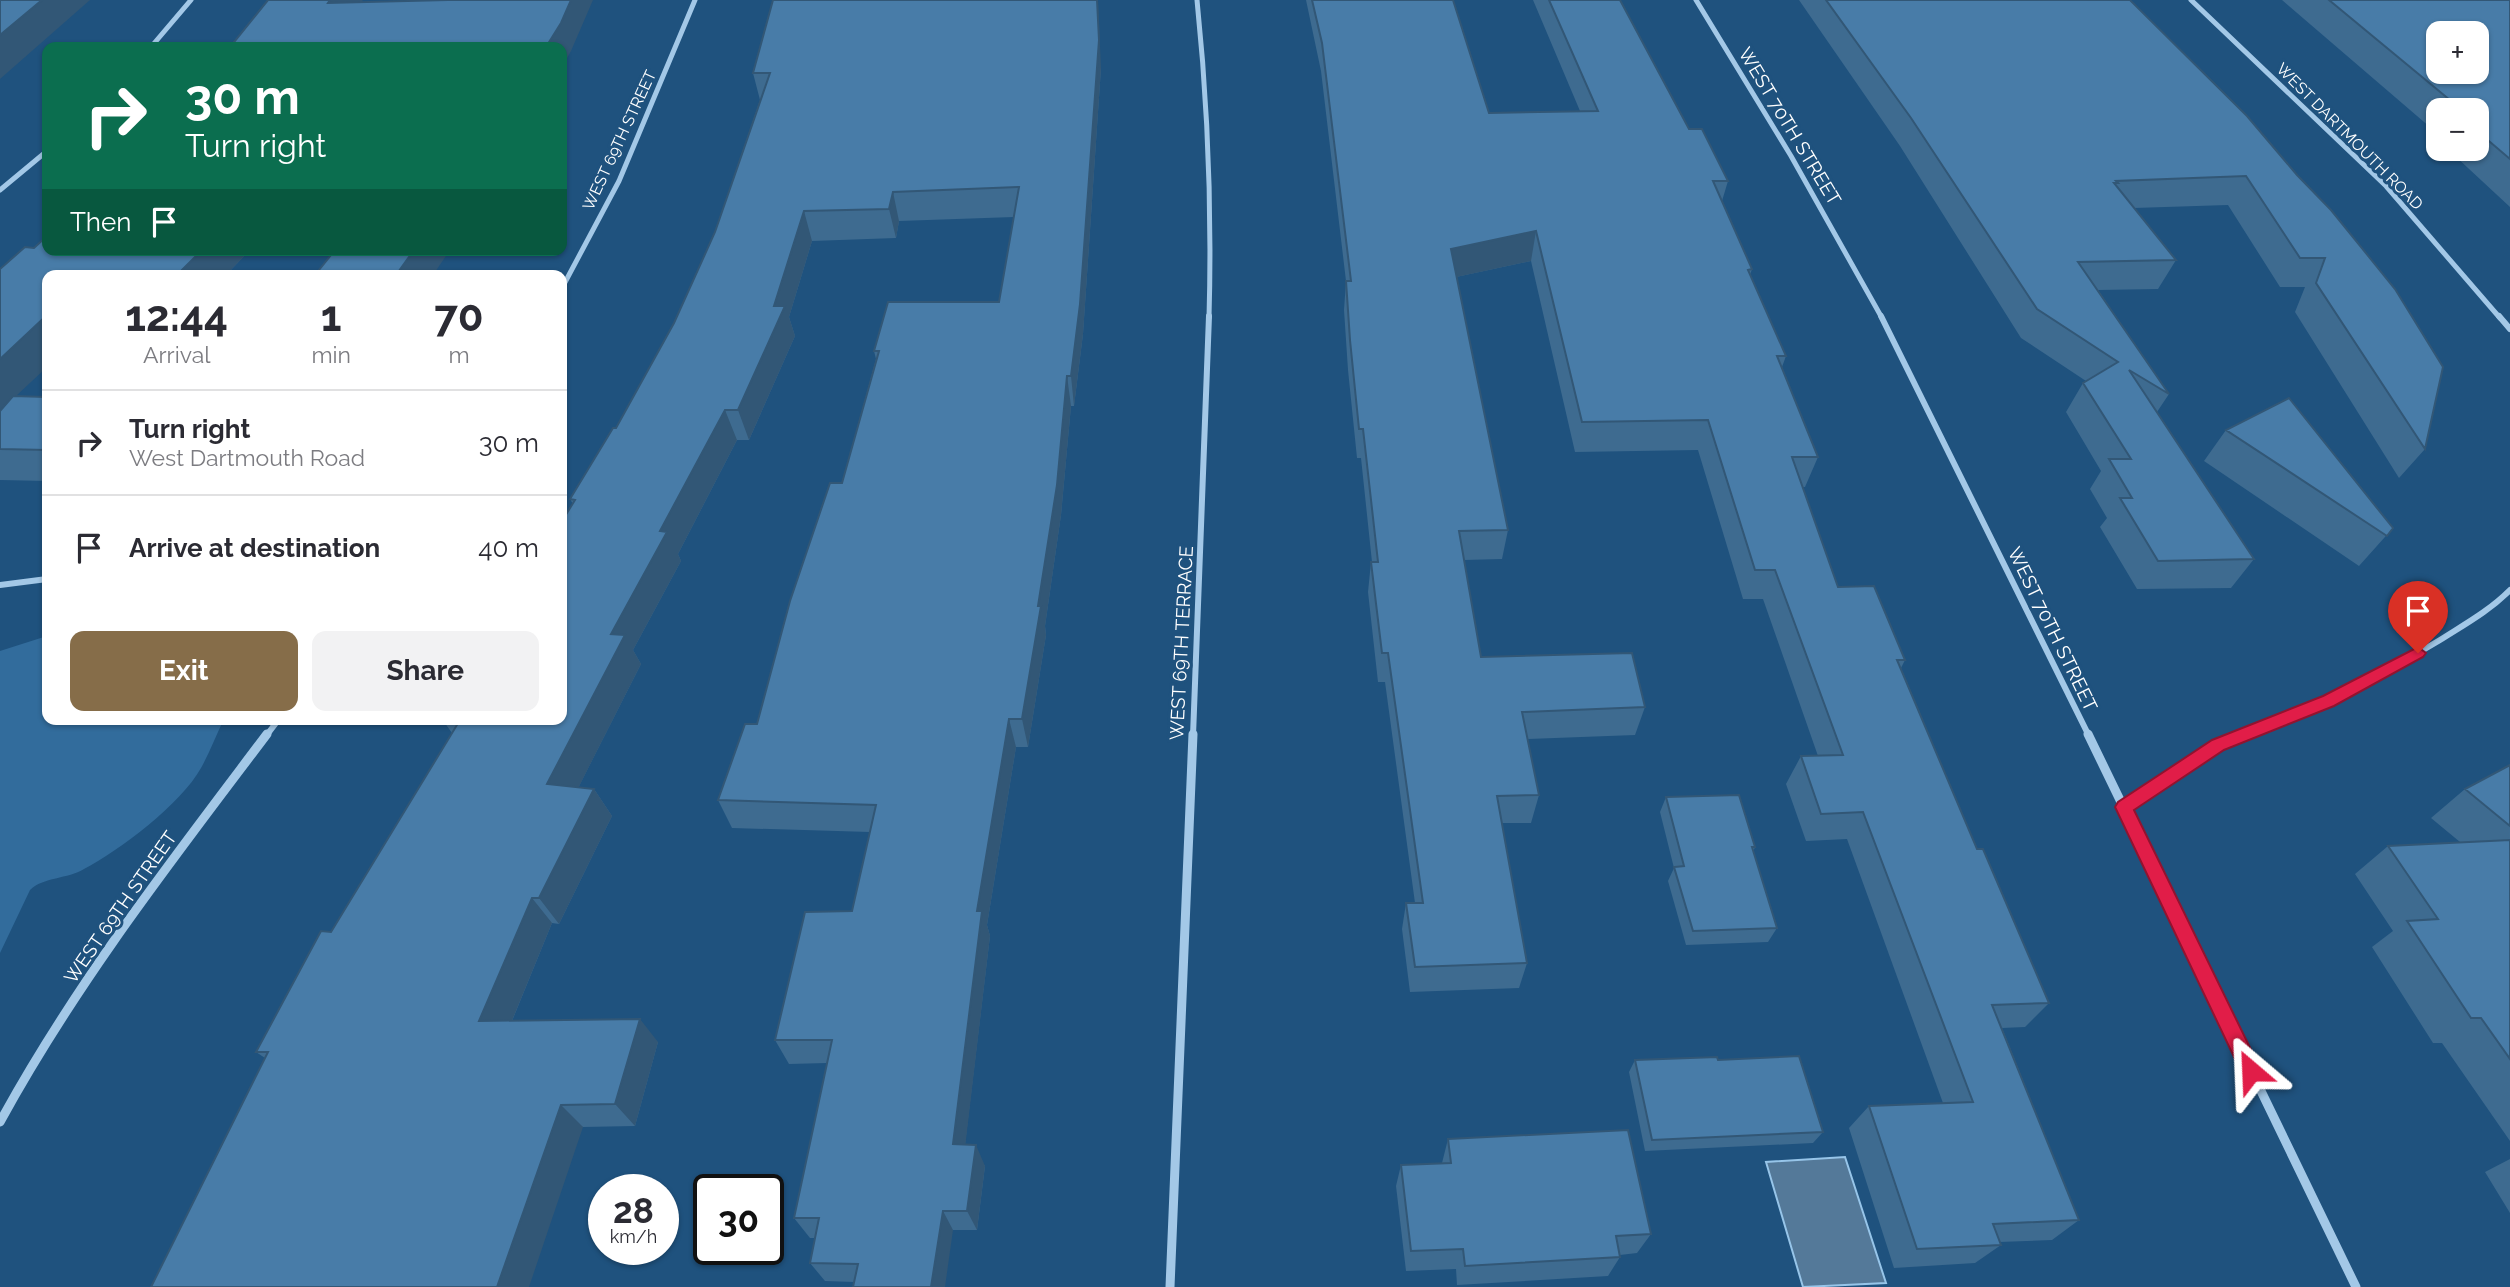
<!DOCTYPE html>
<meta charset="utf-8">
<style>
body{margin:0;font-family:Raleway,sans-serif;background:#f2f2f3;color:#2b2b33;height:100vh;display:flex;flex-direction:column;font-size:26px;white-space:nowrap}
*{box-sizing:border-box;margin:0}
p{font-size:23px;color:#7c7c81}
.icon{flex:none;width:38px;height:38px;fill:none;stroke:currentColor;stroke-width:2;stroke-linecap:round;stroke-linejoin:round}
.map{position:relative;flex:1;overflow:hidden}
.panel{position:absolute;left:42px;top:270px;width:525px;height:455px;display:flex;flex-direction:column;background:#fff;border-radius:14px;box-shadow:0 2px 5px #0004}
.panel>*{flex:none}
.hud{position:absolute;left:42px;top:42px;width:525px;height:214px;border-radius:14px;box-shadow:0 2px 5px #0004;background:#0b6e4f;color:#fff;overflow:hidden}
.tools{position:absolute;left:2426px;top:21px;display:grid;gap:14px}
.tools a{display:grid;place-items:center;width:63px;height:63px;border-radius:14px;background:#fff;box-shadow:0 2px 5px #0004;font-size:35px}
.speed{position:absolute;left:588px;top:1174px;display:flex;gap:14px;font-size:35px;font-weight:700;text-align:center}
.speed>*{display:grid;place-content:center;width:91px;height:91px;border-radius:50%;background:#fff;box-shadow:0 2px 5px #0004;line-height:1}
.speed small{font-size:18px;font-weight:400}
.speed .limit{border:4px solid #111;border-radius:10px;background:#fff;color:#111}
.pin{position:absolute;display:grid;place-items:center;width:60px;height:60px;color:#fff;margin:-72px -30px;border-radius:50% 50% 50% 0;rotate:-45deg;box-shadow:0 0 7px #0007}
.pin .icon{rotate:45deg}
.me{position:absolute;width:77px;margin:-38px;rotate:334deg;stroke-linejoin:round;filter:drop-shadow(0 0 5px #0008)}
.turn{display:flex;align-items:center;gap:24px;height:147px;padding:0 28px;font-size:32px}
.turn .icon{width:91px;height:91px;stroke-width:2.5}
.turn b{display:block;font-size:49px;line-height:60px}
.then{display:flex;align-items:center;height:66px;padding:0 28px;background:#0003;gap:14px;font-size:26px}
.eta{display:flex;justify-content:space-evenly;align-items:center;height:119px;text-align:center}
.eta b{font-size:42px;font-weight:700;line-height:49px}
.cta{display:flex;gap:14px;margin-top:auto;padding:14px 28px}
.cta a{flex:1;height:80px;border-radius:14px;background:#866d49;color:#fff;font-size:28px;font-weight:700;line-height:80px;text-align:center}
.cta a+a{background:#f2f2f3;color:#2b2b33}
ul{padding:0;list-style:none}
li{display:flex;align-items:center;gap:21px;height:105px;padding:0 28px;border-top:2px solid #e1e1e2}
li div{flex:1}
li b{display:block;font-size:26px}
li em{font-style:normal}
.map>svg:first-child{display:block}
.green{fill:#326c9c}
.water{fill:#547999;stroke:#97c5e9;stroke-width:2}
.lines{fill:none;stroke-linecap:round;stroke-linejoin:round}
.minor-far2{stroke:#a3c8e7;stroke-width:5}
.minor-far1{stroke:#a3c8e7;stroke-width:6}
.minor{stroke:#a3c8e7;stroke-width:9}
.wall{fill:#3e6b90}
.shaded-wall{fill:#325776}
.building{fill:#487ca8;stroke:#325776;stroke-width:2;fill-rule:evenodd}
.route{fill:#e11d48;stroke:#92132f;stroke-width:2}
.labels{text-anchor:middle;stroke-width:6;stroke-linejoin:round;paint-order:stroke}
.far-street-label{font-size:16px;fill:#fff;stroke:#1f527e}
.street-label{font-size:19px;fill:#fff;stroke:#1f527e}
</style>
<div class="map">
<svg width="2510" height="1287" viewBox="0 0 2510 1287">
<rect width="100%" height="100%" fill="#1f527e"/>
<!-- green -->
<path class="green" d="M47,636V719H224C216,735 210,752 201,768C181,804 120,850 84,869C68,879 43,877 30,890L0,953V651Z"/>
<!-- water -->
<path class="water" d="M1845,1157L1886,1283L1803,1287L1766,1162Z"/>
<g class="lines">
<!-- minor-far2 -->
<path class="minor-far2" d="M1197,0C1208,106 1212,211 1209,318
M1696,0L1791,156L1882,318
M2191,0L2386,186L2500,318
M151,47L191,0
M0,190L47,151
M562,288L619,181L695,0"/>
<!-- minor-far1 -->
<path class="minor-far1" d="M1881,316L2089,736
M2499,316L2510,329
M0,585L47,579
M266,736L279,719
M1193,736L1209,316
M2240,736C2309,708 2376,679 2440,640C2465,624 2489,611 2510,590"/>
<!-- minor -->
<path class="minor" d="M2088,734L2356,1287
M2124,807L2218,745L2244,734
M0,1122C76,983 172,860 267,734
M1170,1287L1193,734"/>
</g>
<!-- wall -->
<path class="wall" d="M1306,0H1453L1489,113L1580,111L1533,0H1620L1689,129L1728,181L1722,201L1752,269L1750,275L1786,356L1782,367L1818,457L1805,487H1803L1838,587L1905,660L1901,668L1977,849L2049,1003L2025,1027L2002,1028L2079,1220L2052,1240L1999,1242L2001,1245L1975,1263L1894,1268L1849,1128L1869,1106L1943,1103L1847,839L1806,841L1786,784L1801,756H1818L1763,599H1743L1698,450L1575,452L1531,261L1456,277L1508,530L1502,559L1464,560L1481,657L1645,707L1635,735L1528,739L1539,795L1531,823H1502L1527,963L1519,988L1410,992L1402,929L1406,903H1415L1385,682H1378L1368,592L1371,562H1372L1361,458H1357L1348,370L1344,310L1346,281L1321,71Z
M1799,0H2130L2297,175L2425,449L2399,478L2295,312L2305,287H2280L2228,205L2134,208L2176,260L2158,289L2098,290L2169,394L2157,412L2254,559L2231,588L2137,589L2100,527L2107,518L2090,489L2101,471L2066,412L2083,383L2086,381L2021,338L1900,146Z
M2282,0H2510V207L2454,155L2457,150L2455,149H2476V110H2438V134Z
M1101,68L1083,334L1074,406H1071L1061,515L1045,626L1046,635L1028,747H1016L987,925L990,936L965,1144L985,1166L977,1230H953L854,1282L825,1281L810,1263L815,1238H810L794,1218L827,1063L789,1064L775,1040L852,911L870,832L732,828L718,800L757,724L842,483L876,359L874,351L999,302L1014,217L899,221L896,238L812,241L789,317L795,336L749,440H737L678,554L681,561L633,650L641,664L578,788L594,789L612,816L559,924L552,923L512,1021L658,1042L635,1126L583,1127L265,1058L256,1052L331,932L452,733L442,719L573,504L570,499L616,428L674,323L715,232L760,100L753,73Z
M34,248L47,250H250L226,275H47L16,396L47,397V481L0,480V269Z
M2226,430L2393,528L2359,566L2204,461Z
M2510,765V1141L2442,1043H2433L2372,947L2393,931L2355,874L2388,846L2460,842L2431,818L2465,789Z
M1666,797L1755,847L1753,852L1777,928L1768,942L1686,945L1668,881L1674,868L1660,812Z
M1635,1060H1718L1823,1132L1813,1143L1645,1151L1629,1072Z
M1448,1139L1651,1234L1637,1253L1620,1255V1257L1608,1276L1457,1285L1456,1269L1406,1271L1396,1186L1401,1165L1442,1163Z
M2510,1159V1213L2485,1172Z"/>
<!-- shaded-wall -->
<path class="shaded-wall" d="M42,0H90L0,79V35Z
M330,0H362L363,1L342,30L328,3Z
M571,0H593L571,51L562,67V47H546Z
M1097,0H1098L1101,68L1083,334L1074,406L1071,376Z
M893,192L899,221L896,238L889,209Z
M804,211L812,241L789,317L795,336L749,440L738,410L774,306Z
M1536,231L1531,261L1447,279L1451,249Z
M202,250H250L226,275H177Z
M414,250H450L433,275H396Z
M47,315V367L0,411V359Z
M1067,376L1071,406L1061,515L1045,626L1046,635L1028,747L1022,719Z
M725,410L737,440L678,554L681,561L633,650L641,664L566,812L547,784L611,634L660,531Z
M1009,719L1016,747L987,925L990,936L963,1165L953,1144L977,911Z
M594,789L612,816L559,924L539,898Z
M532,898L552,923L502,1045L479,1021Z
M640,1019L658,1042L635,1126L615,1104Z
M561,1105L583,1127L529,1287H497Z
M976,1145L985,1166L977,1230L967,1211Z
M943,1211L953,1230L945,1287H931Z"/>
<!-- building -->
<path class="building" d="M0,0H42L0,35Z
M268,0H330L328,3L448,0H571L561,23L546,47H230Z
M773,0H1097L1099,40L1080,304L1071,376H1067L1057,485L1038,606H1041L1022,719H1009L977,911H982L953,1144L976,1145L967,1211H943L931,1287H853L858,1264L810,1263L819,1218H794L832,1040H775L805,912L852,911L876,805L718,800L745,724H757L790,601L830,483H842L879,351H874L888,302H999L1019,187L893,192L889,209L804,211L774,306H785L738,410H725L660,531L667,532L611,634L625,635L547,784L594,789L539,898H532L479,1021L640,1019L615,1104L561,1105L497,1287H151L268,1052H256L321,931L331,932L460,720L446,719H562V521L575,500L570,499L613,428H616L674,323L715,232L770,73H753Z
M1312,0H1453L1489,113L1598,111L1549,0H1620L1689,129H1702L1728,181H1713L1752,269L1748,270L1786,356H1777L1818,457H1792L1838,587L1874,586L1905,660H1897L1977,849H1983L2049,1003L1992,1005L2079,1220L1993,1224L2001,1245L1917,1249L1869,1106L1973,1102L1863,812L1821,814L1801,756L1843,755L1775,570H1755L1708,420L1582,422L1536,231L1451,249L1508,530L1459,531L1481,657L1632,653L1645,707L1522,712L1539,795L1497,796L1527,963L1415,967L1406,903H1423L1388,653H1382L1371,562H1378L1363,429H1359L1350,340L1346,281H1351L1322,43Z
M1826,0H2130L2247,116L2297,175L2331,210L2395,289L2443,367L2425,449L2316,283L2325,258H2300L2246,176L2116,181L2118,183H2114L2176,260L2078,262L2169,394L2129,370L2254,559L2158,561L2120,498H2132L2109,459H2131L2083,383L2118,362L2037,309L1911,118Z
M2329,0H2510V159L2476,130V127H2483L2476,122V110H2462ZM2438,33H2476V72H2438Z
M47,236V250H202L177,275H128L93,273L91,275H47V315L0,359V269L25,247L34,248Z
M335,250H414L396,275H315Z
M13,396L47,397V450L0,449V411Z
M2289,398L2393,528L2387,536L2226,430Z
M2510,765V826L2465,789Z
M1739,795L1755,847H1752L1777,928L1693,931L1674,867L1684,866L1666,797Z
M2510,840V1059L2481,1018H2471L2407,921L2438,919L2388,846Z
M1799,1056L1823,1132L1652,1140L1635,1060L1717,1057L1718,1060Z
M1628,1130L1651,1234L1616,1236L1620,1257L1465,1266L1463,1249L1411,1251L1401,1165L1451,1163L1448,1139Z"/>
<!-- route -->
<path class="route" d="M2418,647L2426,653L2423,657L2334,706L2224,750L2134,810L2258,1064L2261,1071L2258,1078L2251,1081L2244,1078L2115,807L2118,802L2212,740L2323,696Z"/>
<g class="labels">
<!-- far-street labels -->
<g class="far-street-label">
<text transform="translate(2350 136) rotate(45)" y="6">WEST DARTMOUTH ROAD</text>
<text transform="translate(619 140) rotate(-65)" y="6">WEST 69TH STREET</text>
</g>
<!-- street labels -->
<g class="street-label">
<text transform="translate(1790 126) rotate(59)" y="7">WEST 70TH STREET</text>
<text transform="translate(2053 629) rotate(64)" y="7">WEST 70TH STREET</text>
<text transform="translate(1181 643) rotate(-87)" y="7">WEST 69TH TERRACE</text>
<text transform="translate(120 907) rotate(-55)" y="7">WEST 69TH STREET</text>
</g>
</g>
</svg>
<div class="tools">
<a>+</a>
<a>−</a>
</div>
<div class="speed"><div>28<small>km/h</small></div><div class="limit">30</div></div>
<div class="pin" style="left:2418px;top:653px;background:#d93025"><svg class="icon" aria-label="arrive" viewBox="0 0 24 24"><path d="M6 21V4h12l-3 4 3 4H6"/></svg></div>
<svg class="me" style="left:2251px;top:1071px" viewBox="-20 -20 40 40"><path d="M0-17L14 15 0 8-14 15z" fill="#e11d48" stroke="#fff" stroke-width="4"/></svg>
<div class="hud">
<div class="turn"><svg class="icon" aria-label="right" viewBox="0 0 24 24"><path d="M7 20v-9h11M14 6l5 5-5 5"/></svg><div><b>30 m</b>Turn right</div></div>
<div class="then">Then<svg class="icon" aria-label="arrive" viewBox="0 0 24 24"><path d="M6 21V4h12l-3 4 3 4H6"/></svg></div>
</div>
<section class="panel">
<div class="eta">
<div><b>12:44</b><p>Arrival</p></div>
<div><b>1</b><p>min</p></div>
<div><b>70</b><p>m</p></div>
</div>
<ul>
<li><svg class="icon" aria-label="right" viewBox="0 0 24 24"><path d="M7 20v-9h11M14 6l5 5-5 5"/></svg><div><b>Turn right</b><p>West Dartmouth Road</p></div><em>30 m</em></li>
<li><svg class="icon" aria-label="arrive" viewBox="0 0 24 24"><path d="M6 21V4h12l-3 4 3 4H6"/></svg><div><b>Arrive at destination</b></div><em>40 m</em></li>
</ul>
<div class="cta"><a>Exit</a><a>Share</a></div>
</section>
</div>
